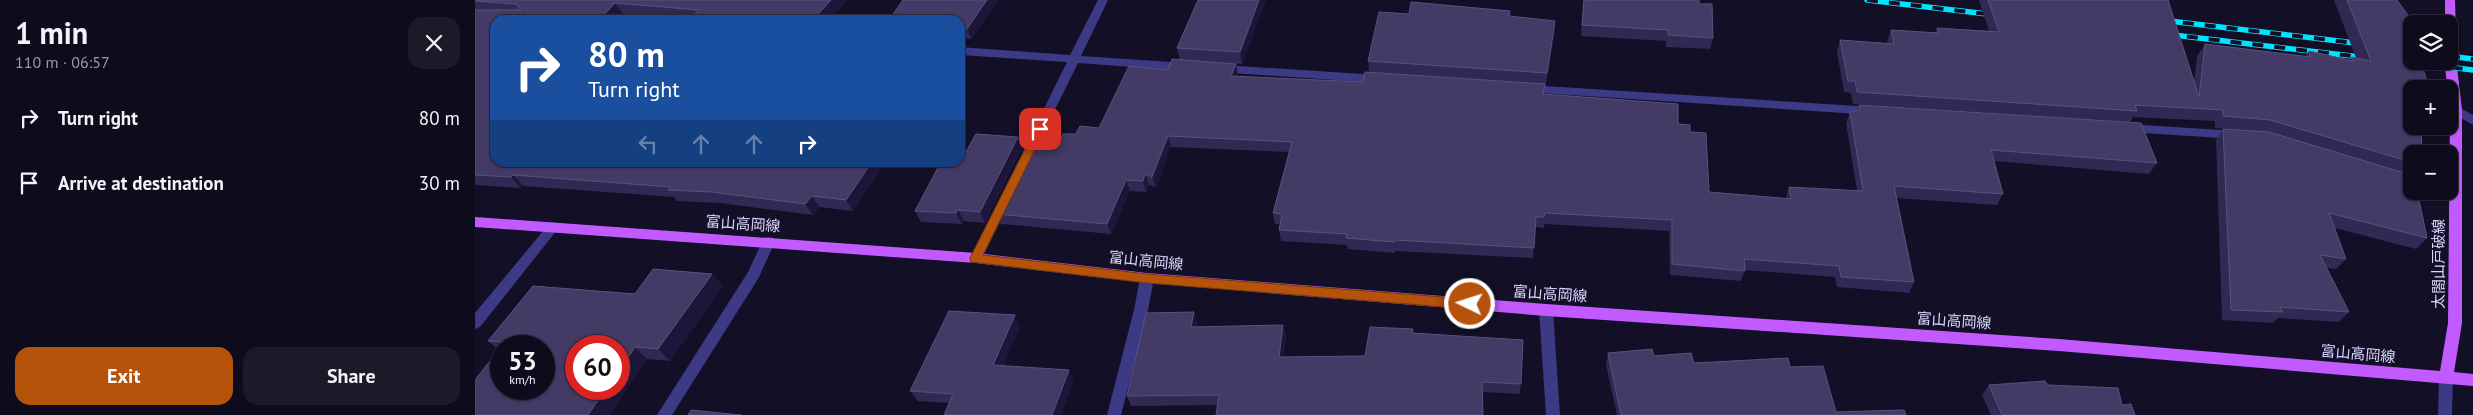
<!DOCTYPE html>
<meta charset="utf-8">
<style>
body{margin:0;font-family:"PT Sans","Noto Sans JP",sans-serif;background:#1c1929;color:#f1f3f6;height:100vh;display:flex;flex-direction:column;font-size:19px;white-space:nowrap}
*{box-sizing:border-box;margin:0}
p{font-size:16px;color:#9b9ba3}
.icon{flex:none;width:28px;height:28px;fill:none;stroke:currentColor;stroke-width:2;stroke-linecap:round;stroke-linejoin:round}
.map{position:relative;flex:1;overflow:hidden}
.panel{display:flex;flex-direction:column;background:#0e0b1c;width:475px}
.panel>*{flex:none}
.hud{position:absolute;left:15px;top:15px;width:475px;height:152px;border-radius:15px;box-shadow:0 1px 4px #0004,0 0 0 1px #2e2b3b;background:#1a4fa0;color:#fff;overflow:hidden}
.fabs{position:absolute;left:1928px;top:15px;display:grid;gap:10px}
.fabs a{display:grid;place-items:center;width:55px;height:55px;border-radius:10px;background:#0e0b1c;box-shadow:0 1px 4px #0004,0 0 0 1px #2e2b3b;font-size:25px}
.speed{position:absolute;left:15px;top:335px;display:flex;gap:10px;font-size:25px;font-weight:700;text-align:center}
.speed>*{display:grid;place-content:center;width:65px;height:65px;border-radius:50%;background:#0e0b1c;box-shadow:0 1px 4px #0004,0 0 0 1px #2e2b3b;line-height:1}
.speed small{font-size:12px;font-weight:400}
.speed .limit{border:8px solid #d22;background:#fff;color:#111}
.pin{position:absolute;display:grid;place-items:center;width:42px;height:42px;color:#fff;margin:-21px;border-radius:10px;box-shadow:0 2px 8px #0006}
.me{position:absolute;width:55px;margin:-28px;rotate:274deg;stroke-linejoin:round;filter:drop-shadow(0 0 4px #0008)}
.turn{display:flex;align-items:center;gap:18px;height:105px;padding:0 15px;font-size:22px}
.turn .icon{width:65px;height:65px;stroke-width:2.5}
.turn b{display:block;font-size:35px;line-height:42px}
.lanes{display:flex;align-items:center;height:48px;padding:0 15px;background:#0003;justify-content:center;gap:25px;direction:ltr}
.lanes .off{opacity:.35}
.round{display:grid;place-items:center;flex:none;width:52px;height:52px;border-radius:15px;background:#1c1929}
.overview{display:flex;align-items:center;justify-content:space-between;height:85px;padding:0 15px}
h1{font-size:30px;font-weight:700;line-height:38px}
.action{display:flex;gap:10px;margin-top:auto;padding:10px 15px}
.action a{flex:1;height:58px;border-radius:15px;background:#b45309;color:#fff;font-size:20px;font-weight:700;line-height:58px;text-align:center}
.action a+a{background:#1c1929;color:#f1f3f6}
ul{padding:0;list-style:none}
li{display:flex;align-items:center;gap:15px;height:65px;padding:0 15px}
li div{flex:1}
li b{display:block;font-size:19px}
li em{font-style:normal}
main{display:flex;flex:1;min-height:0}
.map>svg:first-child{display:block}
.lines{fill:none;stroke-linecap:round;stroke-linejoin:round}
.minor{fill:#3d3a85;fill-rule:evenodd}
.major{fill:#c25bff;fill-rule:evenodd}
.rail-casing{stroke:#00e5ff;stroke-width:5.5}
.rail{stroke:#130f26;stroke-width:4;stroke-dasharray:11;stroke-linecap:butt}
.wall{fill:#312854;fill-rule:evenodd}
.shaded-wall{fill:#1d163a}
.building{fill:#433a66;stroke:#5a527e}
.route{fill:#b45309;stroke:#753606}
.labels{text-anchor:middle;stroke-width:4.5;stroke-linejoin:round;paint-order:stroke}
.street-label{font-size:15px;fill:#d9d4ff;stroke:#130f26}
</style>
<main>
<section class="panel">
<div class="overview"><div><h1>1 min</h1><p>110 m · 06:57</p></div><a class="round"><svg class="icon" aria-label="close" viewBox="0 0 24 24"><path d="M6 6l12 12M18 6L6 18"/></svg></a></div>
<ul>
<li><svg class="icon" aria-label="right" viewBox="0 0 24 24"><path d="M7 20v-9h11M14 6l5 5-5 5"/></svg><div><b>Turn right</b></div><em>80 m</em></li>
<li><svg class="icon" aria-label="arrive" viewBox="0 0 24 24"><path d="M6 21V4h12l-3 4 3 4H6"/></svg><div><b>Arrive at destination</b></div><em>30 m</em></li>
</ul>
<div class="action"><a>Exit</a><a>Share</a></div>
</section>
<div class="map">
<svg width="1998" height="415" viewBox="0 0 1998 415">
<rect width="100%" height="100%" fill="#130f26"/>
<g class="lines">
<!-- minor -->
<path class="minor" d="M623,0H633L606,56L712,63L718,67L712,71L603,63L557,156H549L547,153L592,62L485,55V47L595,55Z
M747,65L904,75L910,79L904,83L743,72L741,69L743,66Z
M1054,85L1398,107L1404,111L1398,115L1050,92L1048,89L1050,86Z
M1981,106L1998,115V125L1977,113L1975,110Z
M1652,124L1762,131L1768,135L1762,139L1652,132L1646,128Z
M1974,190L1985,194L1987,197L1985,200L1981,202L1959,194L1957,191Z
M529,197L535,202L507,258L506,262H496L495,258L523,202Z
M78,222L82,224L84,227L82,230L5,327L0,329V313L74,224Z
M294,237L299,238L300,242L283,279L197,415H182L273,272L289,238Z
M672,273L677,274L679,278L673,310L646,415H632L659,310L665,278L667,274Z
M1071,304L1076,306L1078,310L1085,415H1071L1064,310L1066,306Z
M1971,372L1976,374L1978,378L1977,415H1963L1964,378L1966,374Z"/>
<!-- major -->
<path class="major" d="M1970,0H1980L1982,67L1987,110V323L1979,372L1998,374V386L1584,351L1071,316L672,283L501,263L0,227V217L501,253L672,273L1071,304L1584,339L1965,371L1973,323L1975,110L1970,67V61H1974V24H1970Z"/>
<defs>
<path id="rail" d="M1392,0L1521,15
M1686,20L1889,44
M1690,34L1894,58
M1974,56L1998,59
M1933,62L1998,70"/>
</defs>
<!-- rail casing -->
<use href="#rail" class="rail-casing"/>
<!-- rail -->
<use href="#rail" class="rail"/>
</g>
<!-- wall -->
<path class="wall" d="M0,0H372L354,20H213L214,19L148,14L143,20H20V162H411L378,211L344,207L338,215L245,203L202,201L199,197L48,186L46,188L0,185Z
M523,0L496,39L485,38V20Z
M791,0L767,64L705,60L702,48Z
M1108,0H1224V4L1238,38L1235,49L1191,47V41L1106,36Z
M1504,0H1693L1719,83L1722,56L1730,44L1830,56L1834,51L1875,60L1877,57L1881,58L1859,0H1922L1936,89V191L1944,200L1952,238L1941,249L1860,228L1871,259L1861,269L1852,268L1874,312L1864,322L1803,318L1798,323L1747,320L1741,140L1748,129L1787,131L1740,128V121L1658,117L1655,122L1378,104L1376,93L1369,92L1362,52L1365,40L1412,43V42L1416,30L1460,33L1462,28L1514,31Z
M1035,11V17L1080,31L1071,84L894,72L893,61L934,14Z
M763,75V76L1069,94L1203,124L1215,132L1234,192L1311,198L1314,187L1382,191L1371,123L1375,112L1382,111L1384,105L1682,163L1674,174L1519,161L1528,194L1522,205L1421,198L1439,282L1434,293L1362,287L1360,277L1270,270L1266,281L1195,275L1194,231L1069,224V228L1060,227L1058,258L920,251V253L873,249L872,245L806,241L804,230L805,224H800L798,213L814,152L696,147L681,187L674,185L671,192L655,191L636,234L526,224L521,214L585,139L624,128Z
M543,137L547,148L510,223L489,221L487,224L446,222L440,211L488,157Z
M178,269L237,274L248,286L195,361L172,359L134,415H0V380L24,350L13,341L58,286L160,294ZM26,346H69V389H26ZM101,346H144V389H101Z
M719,312L722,323V327L808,325L811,335L808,357L890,356L938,329V334L1048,340L1045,394L1007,392L742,405L656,406L652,396Z
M545,326L528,366L599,381L474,403L443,401L435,391Z
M1133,353L1179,356L1219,363L1315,367L1361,412L1431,415H1142L1131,365Z
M1514,385H1573L1647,405L1660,415H1516L1507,395Z"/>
<!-- shaded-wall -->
<path class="shaded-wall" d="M356,0H372L354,20H338Z
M512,0H523L496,39L492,29Z
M784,0H791L767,64L765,52Z
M140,3L148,14L143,20H124Z
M1080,21V31L1071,84L1072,73Z
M761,64L763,75L759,87L756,76Z
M693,136L696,147L681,187L677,177Z
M543,137L547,148L510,223L505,212Z
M397,162H411L378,211L371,200Z
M670,174L674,185L671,192L668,181Z
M38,175L48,186L46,188L36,177Z
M651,180L655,191L636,234L632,224Z
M337,196L344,207L338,215L330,204Z
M483,210L489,221L487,224L481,213Z
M237,274L248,286L195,361L183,349Z
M719,312L722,323L720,338L716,327Z
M540,315L545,326L524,376L518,365Z
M808,325L811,335L806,367L804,357Z
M160,347L172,359L134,415H113L131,389H144V371Z
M594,370L599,381L586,415H577Z"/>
<!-- building -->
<path class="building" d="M0,0H356L338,20H213L224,10L140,3L124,20H20V162H397L371,200L337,196L330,204L237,192L193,190L196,187L38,175L36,177L0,175V10H46L41,4L0,1Z
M428,0H512L492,29H485V20H414Z
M723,0H784L765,52L702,48Z
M1109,0H1224V4H1237L1238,38L1193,35V30L1107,25Z
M1513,0H1693L1724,97L1730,44L1835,57L1834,51L1878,61L1877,57L1896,61L1872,0H1922L1935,18L1936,24V61H1946L1954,89H1936V126H1947L1946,154H1936V162L1795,120L1748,116V110L1660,105L1662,111L1382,92L1380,81H1373L1365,40L1419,44L1416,30L1464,33L1462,28L1524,32Z
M936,2L1035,11L1034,16L1080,21L1072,73L893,61L904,12L934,14Z
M697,59L761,64L756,76L888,82L890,72L1070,84L1068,94L1203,104V124L1215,125V132L1231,133L1234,192L1316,199L1314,187L1388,191L1375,112L1385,110L1384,105L1666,123L1682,163L1516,150L1528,194L1419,186L1439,282L1366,277L1364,266L1269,259L1270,271L1197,264V220L1070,213L1069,217H1061L1059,248L920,240L919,242L871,238L872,234L804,230L807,214L798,213L817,142L693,136L677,177L670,174L668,181L651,180L632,224L521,214L558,138L585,139L588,134H601L605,126L624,128L654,66L693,70Z
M1748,129L1794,132L1936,175V191H1944V200L1952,238L1854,213L1871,259L1845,255L1874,312L1805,307L1808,312L1756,310Z
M501,134L543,137L505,212L483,210L481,213L440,211L466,162H485V157H488Z
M178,269L237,274L183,349L160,347L144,371V346H101V389H131L113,415H0V380L26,347V389H69V346H27L30,342L13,341L58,286L160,294Z
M474,311L540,315L518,365L594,370L577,415H469L478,394L435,391Z
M719,312L716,327L808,325L804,357L890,356L895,327L938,329L937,333L1048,340L1046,384L1007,382L1008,415H741L744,395L652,396L671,313Z
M1177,349L1179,356L1216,353L1219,363L1313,358L1315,367L1348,366L1361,412L1429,410L1431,415H1146L1133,353Z
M1570,381L1573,385L1643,388L1647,405L1656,404L1660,415H1527L1514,385Z
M216,410L266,415H213Z"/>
<!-- route -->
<path class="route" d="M565,125L570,129L508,255L672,274L995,299L1001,304L995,309L672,283L496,262L495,258L560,129Z"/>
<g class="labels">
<!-- street labels -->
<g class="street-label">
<text transform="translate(268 224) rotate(4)" y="5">富山高岡線</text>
<text transform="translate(671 261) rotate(6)" y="5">富山高岡線</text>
<text transform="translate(1964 264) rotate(-90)" y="5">太閤山戸破線</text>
<text transform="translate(1075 294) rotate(4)" y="5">富山高岡線</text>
<text transform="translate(1479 321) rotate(4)" y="5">富山高岡線</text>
<text transform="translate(1883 354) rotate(5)" y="5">富山高岡線</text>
</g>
</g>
</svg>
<div class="fabs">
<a><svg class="icon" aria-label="layers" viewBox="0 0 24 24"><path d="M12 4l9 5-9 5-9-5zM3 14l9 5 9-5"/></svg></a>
<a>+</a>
<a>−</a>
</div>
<div class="speed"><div>53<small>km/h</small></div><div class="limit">60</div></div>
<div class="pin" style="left:565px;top:129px;background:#d93025"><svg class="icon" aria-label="arrive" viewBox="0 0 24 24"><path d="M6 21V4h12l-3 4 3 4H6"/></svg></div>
<svg class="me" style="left:995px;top:304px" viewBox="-20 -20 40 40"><circle r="17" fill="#b45309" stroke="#fff" stroke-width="3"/><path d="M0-11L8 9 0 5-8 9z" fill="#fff"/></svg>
<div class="hud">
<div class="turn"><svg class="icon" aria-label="right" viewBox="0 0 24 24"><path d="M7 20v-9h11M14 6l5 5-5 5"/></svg><div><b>80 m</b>Turn right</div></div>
<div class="lanes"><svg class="icon off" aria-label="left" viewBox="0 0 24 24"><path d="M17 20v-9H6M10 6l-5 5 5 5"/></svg><svg class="icon off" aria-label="ahead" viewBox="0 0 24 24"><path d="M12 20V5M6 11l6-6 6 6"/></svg><svg class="icon off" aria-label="ahead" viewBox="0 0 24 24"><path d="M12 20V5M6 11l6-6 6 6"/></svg><svg class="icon" aria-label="right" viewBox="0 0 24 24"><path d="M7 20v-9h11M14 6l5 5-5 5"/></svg></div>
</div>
</div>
</main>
